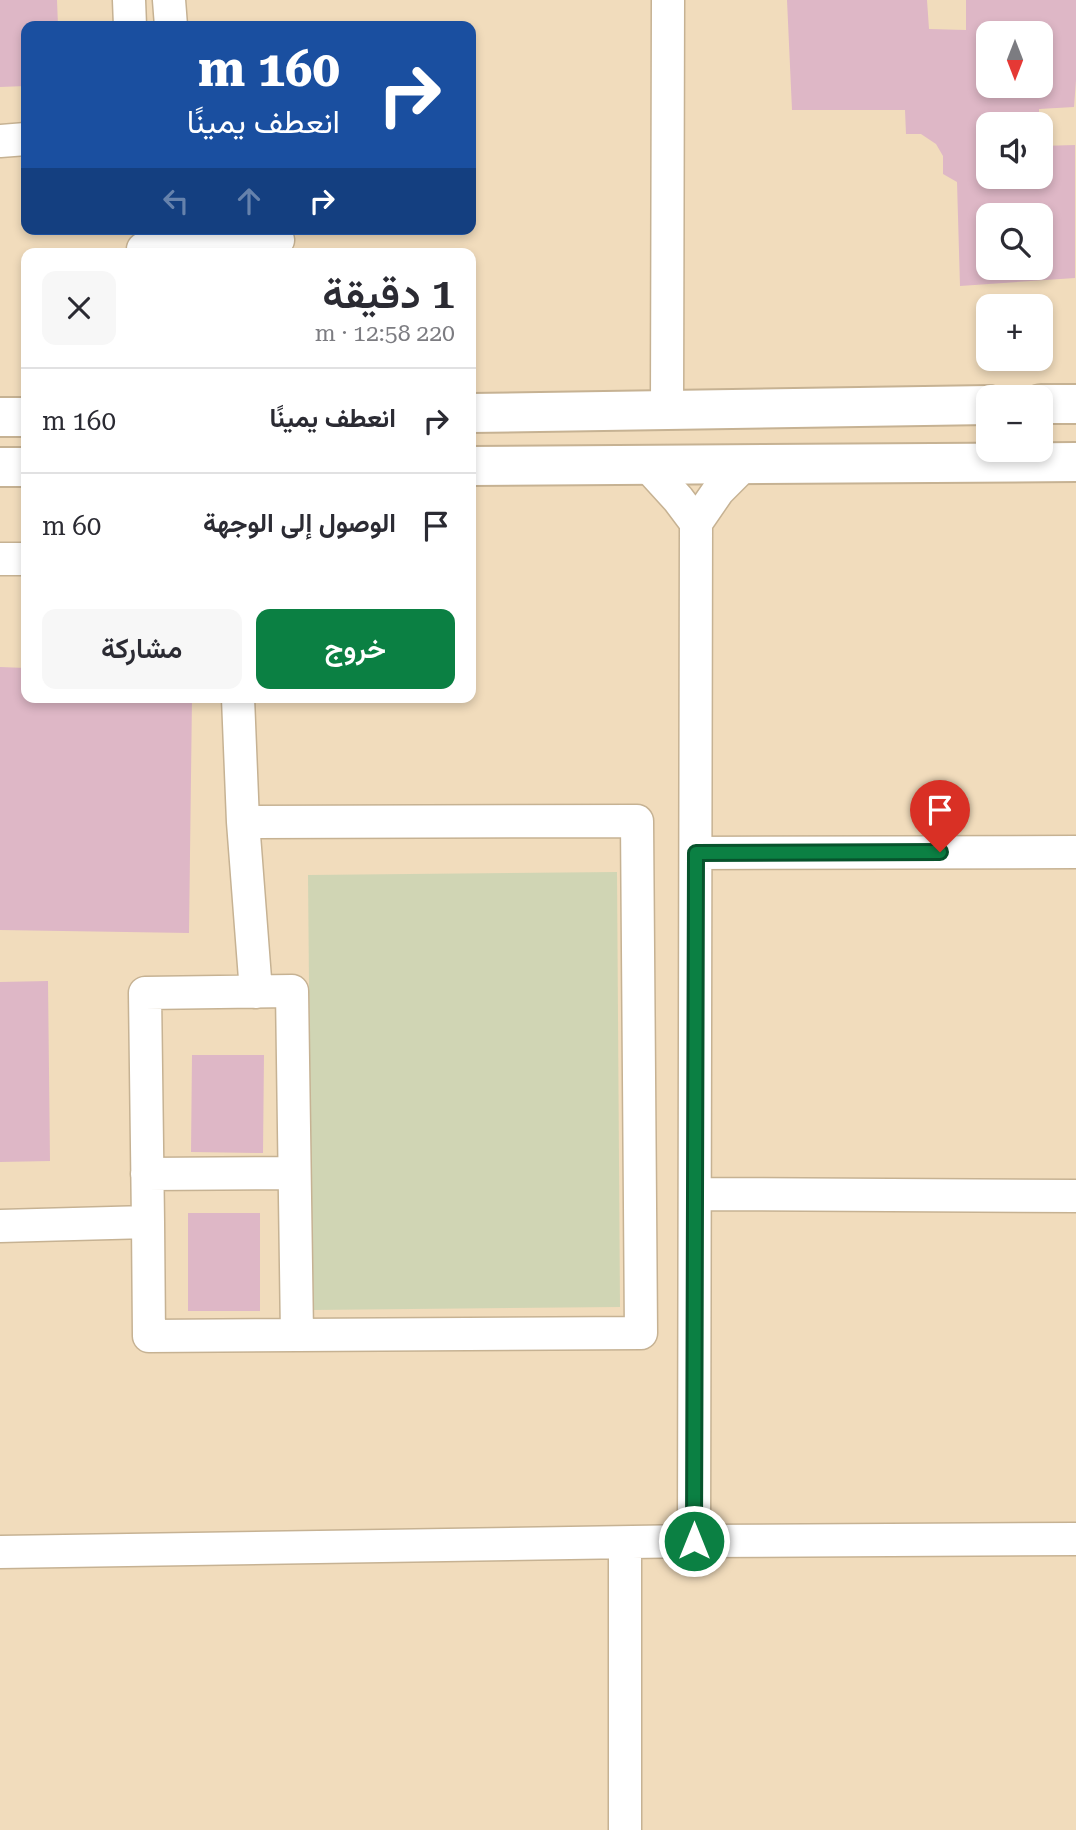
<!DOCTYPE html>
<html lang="ar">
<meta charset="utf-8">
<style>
body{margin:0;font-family:"Roboto Serif",Vazirmatn,serif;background:#f7f7f7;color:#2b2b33;direction:rtl;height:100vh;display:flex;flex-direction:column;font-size:26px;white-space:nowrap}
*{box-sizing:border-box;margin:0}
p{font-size:23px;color:#7c7c81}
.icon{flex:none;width:38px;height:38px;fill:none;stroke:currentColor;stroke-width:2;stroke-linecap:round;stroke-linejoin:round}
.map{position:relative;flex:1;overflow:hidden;direction:ltr}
.panel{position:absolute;left:21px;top:248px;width:455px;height:455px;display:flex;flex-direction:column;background:#fff;border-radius:14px;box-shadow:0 4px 10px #0003;direction:rtl}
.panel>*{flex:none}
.guide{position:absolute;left:21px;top:21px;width:455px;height:214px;border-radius:14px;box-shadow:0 4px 10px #0003;direction:rtl;background:#1a4fa0;color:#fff;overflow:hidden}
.needle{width:46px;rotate:180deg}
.tools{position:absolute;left:976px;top:21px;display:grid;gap:14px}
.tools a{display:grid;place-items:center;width:77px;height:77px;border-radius:14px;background:#fff;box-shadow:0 4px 10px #0003;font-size:35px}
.pin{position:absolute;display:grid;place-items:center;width:60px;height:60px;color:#fff;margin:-72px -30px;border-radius:50% 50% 50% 0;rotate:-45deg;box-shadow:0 0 7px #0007}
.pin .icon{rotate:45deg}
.me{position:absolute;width:77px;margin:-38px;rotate:0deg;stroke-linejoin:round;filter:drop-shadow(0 0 5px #0008)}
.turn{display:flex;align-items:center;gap:24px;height:147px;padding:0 21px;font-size:32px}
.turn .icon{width:91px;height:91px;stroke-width:2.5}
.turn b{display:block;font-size:49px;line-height:60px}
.lanes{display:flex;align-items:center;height:66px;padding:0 21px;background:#0003;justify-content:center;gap:35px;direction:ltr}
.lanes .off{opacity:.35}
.round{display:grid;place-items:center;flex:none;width:74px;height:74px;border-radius:14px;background:#f7f7f7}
.overview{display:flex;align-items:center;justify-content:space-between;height:119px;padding:0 21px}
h1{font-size:42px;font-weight:600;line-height:52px}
.cta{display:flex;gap:14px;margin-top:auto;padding:14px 21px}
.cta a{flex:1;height:80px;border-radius:14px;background:#0b8043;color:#fff;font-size:28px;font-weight:600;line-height:80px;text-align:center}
.cta a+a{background:#f7f7f7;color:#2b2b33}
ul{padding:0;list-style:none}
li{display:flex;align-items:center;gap:21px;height:105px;padding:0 21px;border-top:2px solid #e1e1e2}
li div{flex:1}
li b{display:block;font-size:26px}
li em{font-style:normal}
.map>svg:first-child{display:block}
.green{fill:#d0d5b4}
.building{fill:#deb7c6;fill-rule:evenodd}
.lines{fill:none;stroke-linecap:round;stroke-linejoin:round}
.minor-casing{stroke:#c6b293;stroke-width:35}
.major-casing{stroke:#c6b293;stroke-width:42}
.minor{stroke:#fff;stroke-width:32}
.major{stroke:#fff;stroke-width:38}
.route-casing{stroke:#07532c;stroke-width:18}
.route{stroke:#0b8043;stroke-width:12}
</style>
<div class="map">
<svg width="1076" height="1830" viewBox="0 0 1076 1830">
<rect width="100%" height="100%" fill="#f1dcbc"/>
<!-- green -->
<path class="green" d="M617,872L620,1307L312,1310L308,875Z"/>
<!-- building -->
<path class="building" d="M0,0H57L58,26H26V86L0,87Z
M787,0H927L929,29L966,30V0H1076V80L1074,107L1039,109V124H989V177H1041V146L1075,145V278L960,286L957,182L943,174V156L936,144L921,134H906L905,110H792ZM989,33H1041V86H989ZM989,215H1041V268H989Z
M0,667L26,668V698H192L189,933L0,930Z
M48,981L50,1161L0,1162V982Z
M192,1055H264L263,1153L191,1152Z
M188,1213H260V1311H188Z"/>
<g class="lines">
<defs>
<path id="minor" d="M129,0L130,26
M169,0L171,26
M0,141L26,139
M143,249L278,240
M667,411L668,0
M647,465L678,499L696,523
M0,559H26
M243,822L256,992
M696,853L1076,852
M147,1174L294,1173
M695,1194L1076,1196
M148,1222L145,993L292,991L297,1335
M0,1226L148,1222L149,1336L641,1333L637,821L243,822L238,698
M694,1541L696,523L718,491L746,463
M625,1543V1830
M0,1552L694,1541L1076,1539"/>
<path id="major" d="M1041,404H1076
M471,413L989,405
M0,417H26
M471,466L1076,462
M0,467H26"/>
</defs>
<!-- minor casing -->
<use href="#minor" class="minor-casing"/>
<!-- major casing -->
<use href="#major" class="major-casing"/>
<!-- minor -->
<use href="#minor" class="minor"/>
<!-- major -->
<use href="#major" class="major"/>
</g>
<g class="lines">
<defs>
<path id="route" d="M694,1541L696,853L940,852"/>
</defs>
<!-- route casing -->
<use href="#route" class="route-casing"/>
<!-- route -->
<use href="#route" class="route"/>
</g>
</svg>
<div class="tools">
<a><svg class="needle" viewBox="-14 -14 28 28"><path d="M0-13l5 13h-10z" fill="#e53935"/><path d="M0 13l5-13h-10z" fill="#7c7c81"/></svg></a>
<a><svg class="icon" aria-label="sound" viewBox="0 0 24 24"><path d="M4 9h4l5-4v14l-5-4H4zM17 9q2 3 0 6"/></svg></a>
<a><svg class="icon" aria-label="search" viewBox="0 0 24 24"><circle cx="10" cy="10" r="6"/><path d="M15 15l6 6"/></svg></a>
<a>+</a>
<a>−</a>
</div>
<div class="pin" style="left:940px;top:852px;background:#d93025"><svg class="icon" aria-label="arrive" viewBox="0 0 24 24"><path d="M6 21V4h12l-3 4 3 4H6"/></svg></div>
<svg class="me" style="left:694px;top:1541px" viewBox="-20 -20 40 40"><circle r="17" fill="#0b8043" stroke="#fff" stroke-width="3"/><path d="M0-11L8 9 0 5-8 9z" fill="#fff"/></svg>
<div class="guide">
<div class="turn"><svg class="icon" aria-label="right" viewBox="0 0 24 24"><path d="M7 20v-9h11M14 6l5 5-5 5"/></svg><div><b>160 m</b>انعطف يمينًا</div></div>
<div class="lanes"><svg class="icon off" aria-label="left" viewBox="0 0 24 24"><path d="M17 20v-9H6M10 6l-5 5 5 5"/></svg><svg class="icon off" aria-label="ahead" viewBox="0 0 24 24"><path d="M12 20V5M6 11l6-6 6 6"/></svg><svg class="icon" aria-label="right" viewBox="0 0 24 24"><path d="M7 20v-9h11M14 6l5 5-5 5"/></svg></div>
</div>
<section class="panel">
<div class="overview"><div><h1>1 دقيقة</h1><p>220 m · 12:58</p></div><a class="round"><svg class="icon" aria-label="close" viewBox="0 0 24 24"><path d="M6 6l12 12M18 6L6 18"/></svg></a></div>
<ul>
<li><svg class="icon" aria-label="right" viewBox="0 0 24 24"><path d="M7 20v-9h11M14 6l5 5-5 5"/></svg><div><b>انعطف يمينًا</b></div><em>160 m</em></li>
<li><svg class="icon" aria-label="arrive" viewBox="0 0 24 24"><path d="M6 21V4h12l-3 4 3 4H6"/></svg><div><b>الوصول إلى الوجهة</b></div><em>60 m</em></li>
</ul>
<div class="cta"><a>خروج</a><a>مشاركة</a></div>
</section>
</div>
